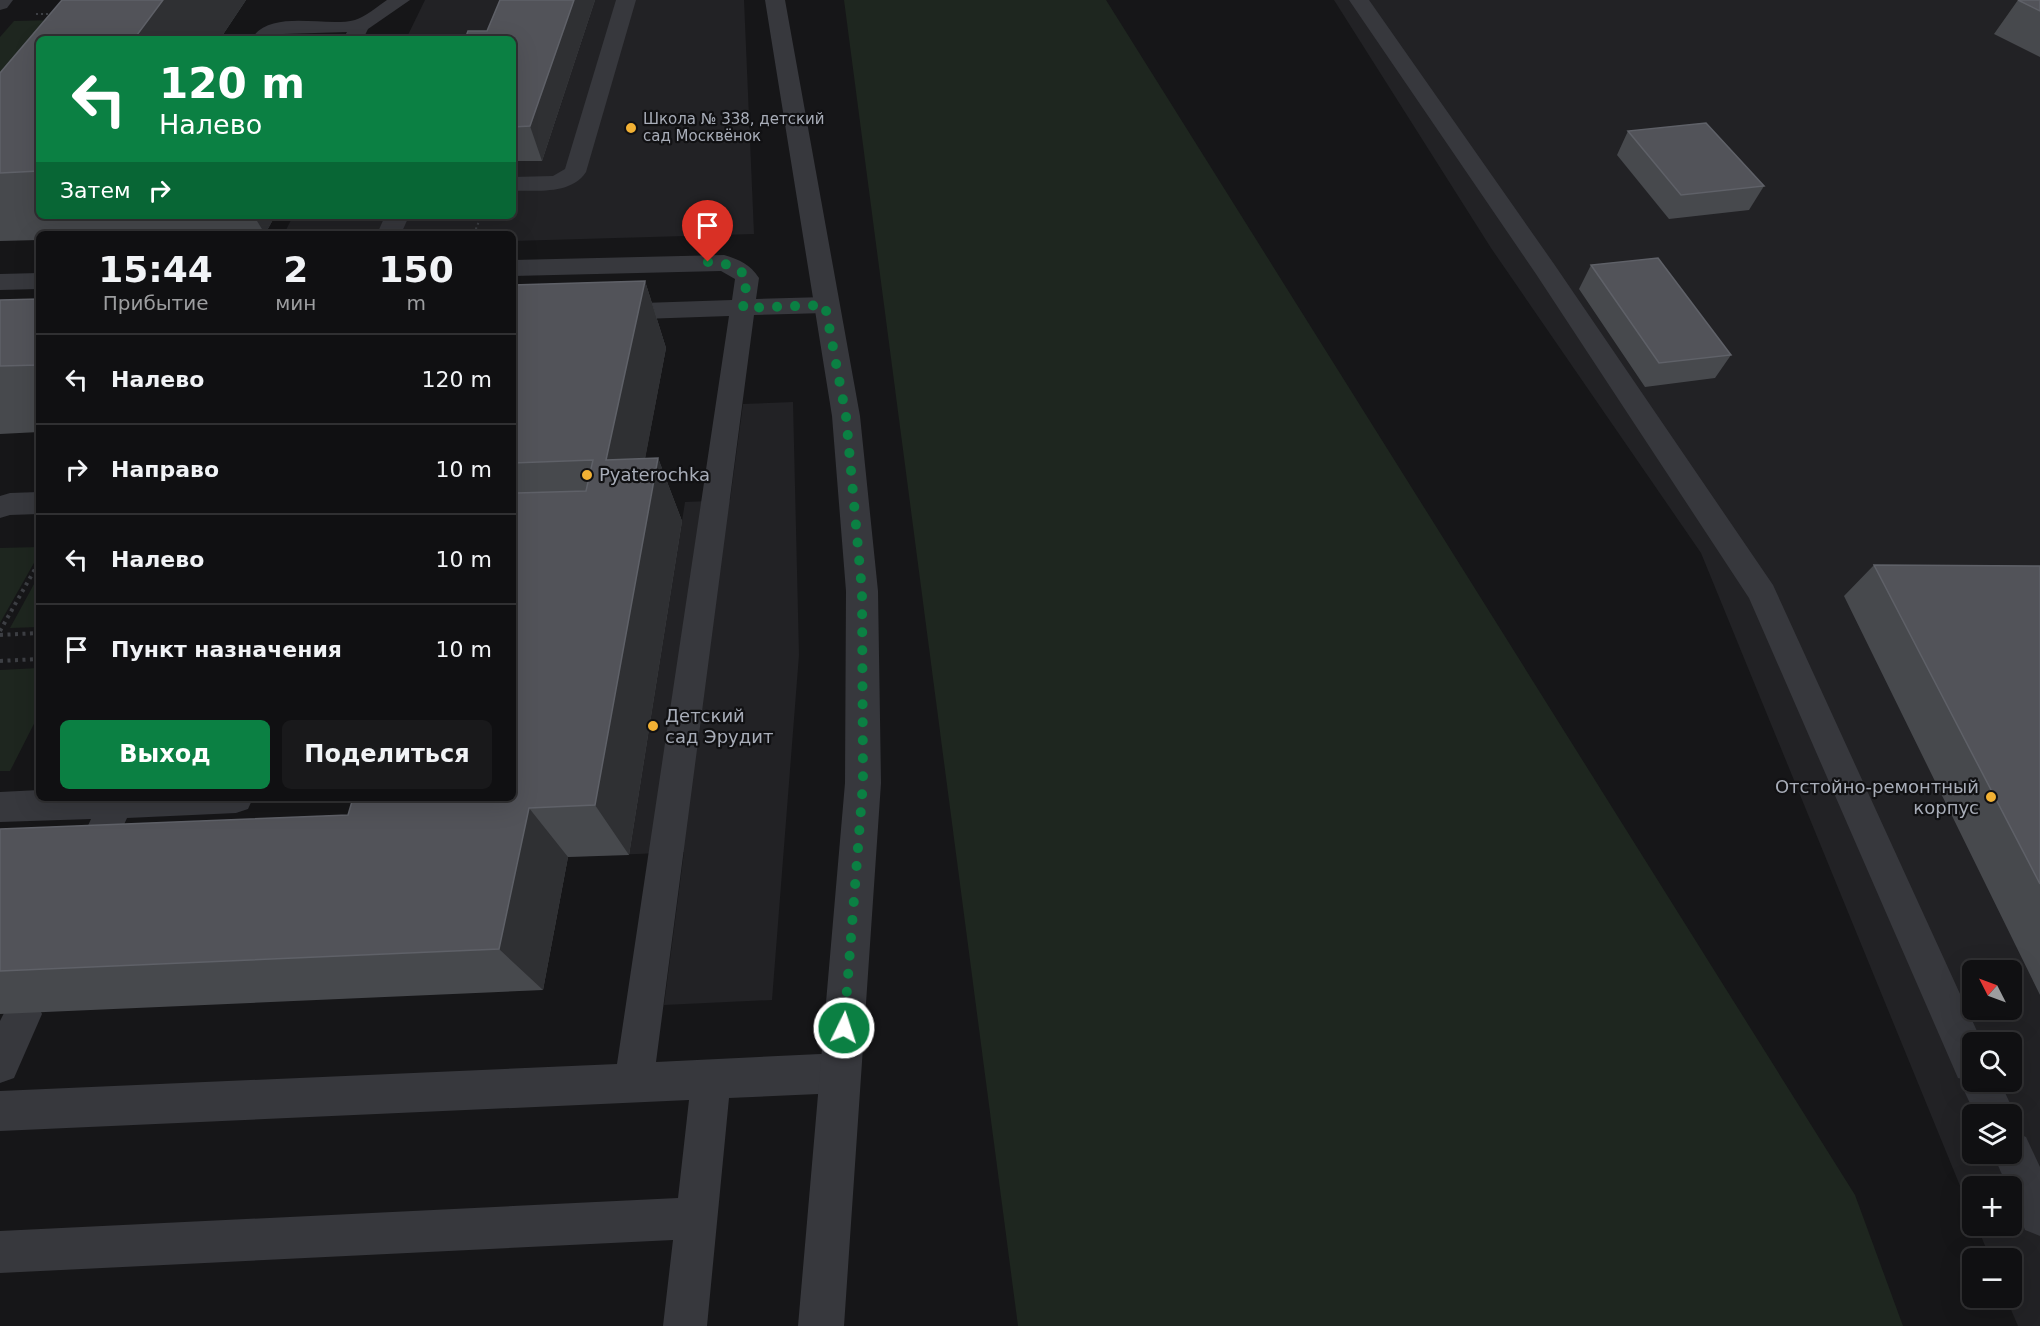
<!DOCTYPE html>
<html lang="ru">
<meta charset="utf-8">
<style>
body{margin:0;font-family:"DejaVu Sans",sans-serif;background:#19191b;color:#f1f3f6;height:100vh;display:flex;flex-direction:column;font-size:22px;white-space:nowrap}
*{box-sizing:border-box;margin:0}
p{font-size:20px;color:#9c9d9f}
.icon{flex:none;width:33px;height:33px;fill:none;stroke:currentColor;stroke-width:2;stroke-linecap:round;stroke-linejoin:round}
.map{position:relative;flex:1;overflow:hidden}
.drawer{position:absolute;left:36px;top:231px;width:480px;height:570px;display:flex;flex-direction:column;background:#101012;border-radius:9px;box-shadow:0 6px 24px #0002,0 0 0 2px #303032}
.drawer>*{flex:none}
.banner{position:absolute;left:36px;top:36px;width:480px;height:183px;border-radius:9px;box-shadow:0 6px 24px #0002,0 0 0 2px #303032;background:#0b8043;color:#fff;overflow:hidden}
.needle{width:39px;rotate:312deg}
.controls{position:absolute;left:1962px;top:960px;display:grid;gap:12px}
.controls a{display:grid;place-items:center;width:60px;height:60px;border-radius:9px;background:#101012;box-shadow:0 6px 24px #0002,0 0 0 2px #303032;font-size:30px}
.pin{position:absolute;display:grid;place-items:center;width:51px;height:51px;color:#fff;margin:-62px -26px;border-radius:50% 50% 50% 0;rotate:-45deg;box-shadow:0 0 6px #0007}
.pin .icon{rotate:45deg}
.me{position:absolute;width:66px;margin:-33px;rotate:4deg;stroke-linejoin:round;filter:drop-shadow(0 0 4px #0008)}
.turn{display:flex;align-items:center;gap:21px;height:126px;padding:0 24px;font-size:27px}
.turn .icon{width:78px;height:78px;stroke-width:2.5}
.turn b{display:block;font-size:42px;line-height:51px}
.then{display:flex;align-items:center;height:57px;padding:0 24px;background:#0003;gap:12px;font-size:22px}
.eta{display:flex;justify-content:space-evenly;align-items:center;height:102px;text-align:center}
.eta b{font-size:36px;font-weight:700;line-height:42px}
.action{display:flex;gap:12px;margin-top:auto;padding:12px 24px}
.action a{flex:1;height:69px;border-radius:9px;background:#0b8043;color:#fff;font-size:24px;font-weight:700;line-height:69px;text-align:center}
.action a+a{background:#19191b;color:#f1f3f6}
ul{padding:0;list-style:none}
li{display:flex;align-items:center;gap:18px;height:90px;padding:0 24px;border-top:2px solid #303032}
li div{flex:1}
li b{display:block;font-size:22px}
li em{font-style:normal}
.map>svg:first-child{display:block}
.built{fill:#222225;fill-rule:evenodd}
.green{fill:#1e261f}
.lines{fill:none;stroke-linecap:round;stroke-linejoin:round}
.path-far1{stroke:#3d3f44;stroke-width:2;stroke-dasharray:2 3;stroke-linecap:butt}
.path{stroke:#3d3f44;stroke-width:4;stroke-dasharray:3 4.5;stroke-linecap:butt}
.service{fill:#37383d;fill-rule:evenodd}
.minor{fill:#37383d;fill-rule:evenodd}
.wall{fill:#47494d}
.shaded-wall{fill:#2f3033}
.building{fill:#525359;stroke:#5f6168;stroke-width:1.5}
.route{stroke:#0b8043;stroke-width:10;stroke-dasharray:0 18}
.poi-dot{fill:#f2b134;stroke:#111113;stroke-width:2}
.labels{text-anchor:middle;stroke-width:4.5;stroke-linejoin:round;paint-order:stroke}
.far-poi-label{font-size:15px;fill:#a8adb8;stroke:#111113;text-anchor:start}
.poi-label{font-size:18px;fill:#a8adb8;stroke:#111113;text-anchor:start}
</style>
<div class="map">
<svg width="2040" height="1326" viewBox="0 0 2040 1326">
<rect width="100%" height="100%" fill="#161618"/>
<!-- built -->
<path class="built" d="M425,0H744L754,234L513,241V234H284L293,216H513V39H406Z
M1334,0H2040V1326H2018L2006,1298H2012V1258H1990L1977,1226H2012V1186H1972V1215L1701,553L1491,248ZM1972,970H2012V1010H1972ZM1972,1042H2012V1082H1972ZM1972,1114H2012V1154H1972Z
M793,402L799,655L772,1000L664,1005L684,852L401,864L513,798L682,521L685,502L730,500L743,404Z"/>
<!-- green -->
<path class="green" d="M844,0H1106L1855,1195L1903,1326H1018Z
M58,20L39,39L0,90V37L14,21Z
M39,547V554L0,623V548Z
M39,575V627L10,628Z
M39,668V714L10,771H0V670Z"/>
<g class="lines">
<!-- path-far1 -->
<path class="path-far1" d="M36,14H55
M474,234L481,216"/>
<!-- path -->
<path class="path" d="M0,631L39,562
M0,635L39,633
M0,661L39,659"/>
<!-- service -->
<path class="service" d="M0,0H13L7,8L0,10Z
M387,0H410L368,29L363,39H343L347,32L283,34L274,39H251C272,8 325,28 355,20C365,17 378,6 387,0Z
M616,0H636L586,172C571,195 537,190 513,191V177L553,176L565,169Z
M1349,0H1369L1554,264L1773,585L1982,1042H1972V1082H2000L2015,1114L2012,1122V1114H1975L1960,1082L1962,1079L1958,1078L1749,598L1536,274Z
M385,216H409L401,234H377Z
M724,255C740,260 750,264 759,278L756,299L825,297L834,299L837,305L834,311L825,313L754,315L656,1062L841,1053L855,1059L861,1073L855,1087L841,1093L729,1098L707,1326H663L673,1240L0,1273V1231L678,1198L689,1100L0,1131V1091L617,1064L729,316L613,320L604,318L601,312L604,306L613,304L732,300L735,279L721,271L513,276V260Z
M39,273V289L0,290V274Z
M39,492V514L10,515L0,518V496L10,493Z
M39,790V798H253L248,809L236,813L127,818L101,875L89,879L77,875L71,863L91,819L0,822V792Z
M23,995L36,1001L42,1014L14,1078L0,1083V1021L10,1001Z
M2012,1131L2026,1137L2040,1167V1236L2025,1230L2012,1198V1186H2007L1993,1154H2012Z"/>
<!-- minor -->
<path class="minor" d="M765,0H785L860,416L878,591L881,783L844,1326H798L845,783L846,591L832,416Z"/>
</g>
<!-- wall -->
<path class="wall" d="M62,0H246L220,39H39V216H275L265,234H39V240L0,241V73Z
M500,0H595L542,161H513V39L487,31Z
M2018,0H2040V57L1994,34Z
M1628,131L1764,186L1749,210L1669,219L1617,155Z
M1591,265L1731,355L1715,378L1645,387L1579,289Z
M645,281L666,348L645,458H658L682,521L629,855L568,857L543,990L0,1014V829L348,815L513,798V285Z
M39,299V432L0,434V300Z
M1874,565L2040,566V995L1844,596Z"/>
<!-- shaded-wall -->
<path class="shaded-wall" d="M163,0H246L220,39H134Z
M574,0H595L542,161L530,126Z
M254,216H275L265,234Z
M645,281L666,348L633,523L606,460Z
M658,458L682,521L629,855L595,805Z
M529,808L568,857L543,990L499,949Z"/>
<!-- building -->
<path class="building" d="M62,0H163L134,39H39V171L0,173V73Z
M500,0H574L530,126L513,127V39H465L468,31H487Z
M2018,0H2040V11Z
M1706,123L1764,186L1681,195L1628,131Z
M1658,258L1731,355L1659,363L1591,265Z
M645,281L606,460L658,458L595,805L529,808L499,949L0,971V829L348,815L353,798H513V508L517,493L586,491L593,460L513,463V285Z
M39,299V365L0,366V300Z
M1874,565L2040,566V884Z"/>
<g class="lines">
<!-- route -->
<path class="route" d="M708,262C724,263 737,265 747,278L743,308L825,305L846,416L862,591L863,783L844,1028"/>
</g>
<!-- markers -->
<g class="poi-dot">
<circle cx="631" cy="128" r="6"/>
<circle cx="587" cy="475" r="6"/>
<circle cx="653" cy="726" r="6"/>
<circle cx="1991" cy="797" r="6"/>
</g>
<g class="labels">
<!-- far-poi labels -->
<g class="far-poi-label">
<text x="643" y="124">Школа № 338, детский<tspan x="643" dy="17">сад Москвёнок</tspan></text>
</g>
<!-- poi labels -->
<g class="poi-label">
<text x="599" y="481">Pyaterochka</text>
<text x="665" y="722">Детский<tspan x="665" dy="21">сад Эрудит</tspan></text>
<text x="1979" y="793" text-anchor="end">Отстойно-ремонтный<tspan x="1979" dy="21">корпус</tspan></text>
</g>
</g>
</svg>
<div class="controls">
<a><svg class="needle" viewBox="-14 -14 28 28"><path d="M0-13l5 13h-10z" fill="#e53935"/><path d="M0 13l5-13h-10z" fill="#9c9d9f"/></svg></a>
<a><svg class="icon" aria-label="search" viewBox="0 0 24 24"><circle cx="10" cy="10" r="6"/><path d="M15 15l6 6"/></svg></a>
<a><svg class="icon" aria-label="layers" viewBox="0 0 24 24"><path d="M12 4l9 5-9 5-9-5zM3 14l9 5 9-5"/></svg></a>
<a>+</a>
<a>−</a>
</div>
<div class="pin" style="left:708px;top:262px;background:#d93025"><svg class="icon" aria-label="arrive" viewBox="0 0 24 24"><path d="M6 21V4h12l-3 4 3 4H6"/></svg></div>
<svg class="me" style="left:844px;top:1028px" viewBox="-20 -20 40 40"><circle r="17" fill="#0b8043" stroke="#fff" stroke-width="3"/><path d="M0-11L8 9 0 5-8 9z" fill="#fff"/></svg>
<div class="banner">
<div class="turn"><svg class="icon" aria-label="left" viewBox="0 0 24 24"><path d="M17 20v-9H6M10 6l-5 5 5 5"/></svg><div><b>120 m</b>Налево</div></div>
<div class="then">Затем<svg class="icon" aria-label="right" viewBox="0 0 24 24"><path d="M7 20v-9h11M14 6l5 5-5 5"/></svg></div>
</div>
<section class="drawer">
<div class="eta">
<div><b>15:44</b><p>Прибытие</p></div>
<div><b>2</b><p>мин</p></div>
<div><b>150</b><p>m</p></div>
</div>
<ul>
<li><svg class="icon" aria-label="left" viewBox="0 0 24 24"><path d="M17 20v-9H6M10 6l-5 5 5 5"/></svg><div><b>Налево</b></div><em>120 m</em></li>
<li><svg class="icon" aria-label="right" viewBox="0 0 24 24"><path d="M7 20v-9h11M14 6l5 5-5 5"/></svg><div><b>Направо</b></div><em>10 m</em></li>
<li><svg class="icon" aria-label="left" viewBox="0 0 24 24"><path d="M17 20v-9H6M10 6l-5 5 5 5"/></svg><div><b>Налево</b></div><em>10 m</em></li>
<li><svg class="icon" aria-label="arrive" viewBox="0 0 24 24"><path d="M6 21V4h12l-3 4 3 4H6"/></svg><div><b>Пункт назначения</b></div><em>10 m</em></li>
</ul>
<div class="action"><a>Выход</a><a>Поделиться</a></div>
</section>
</div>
